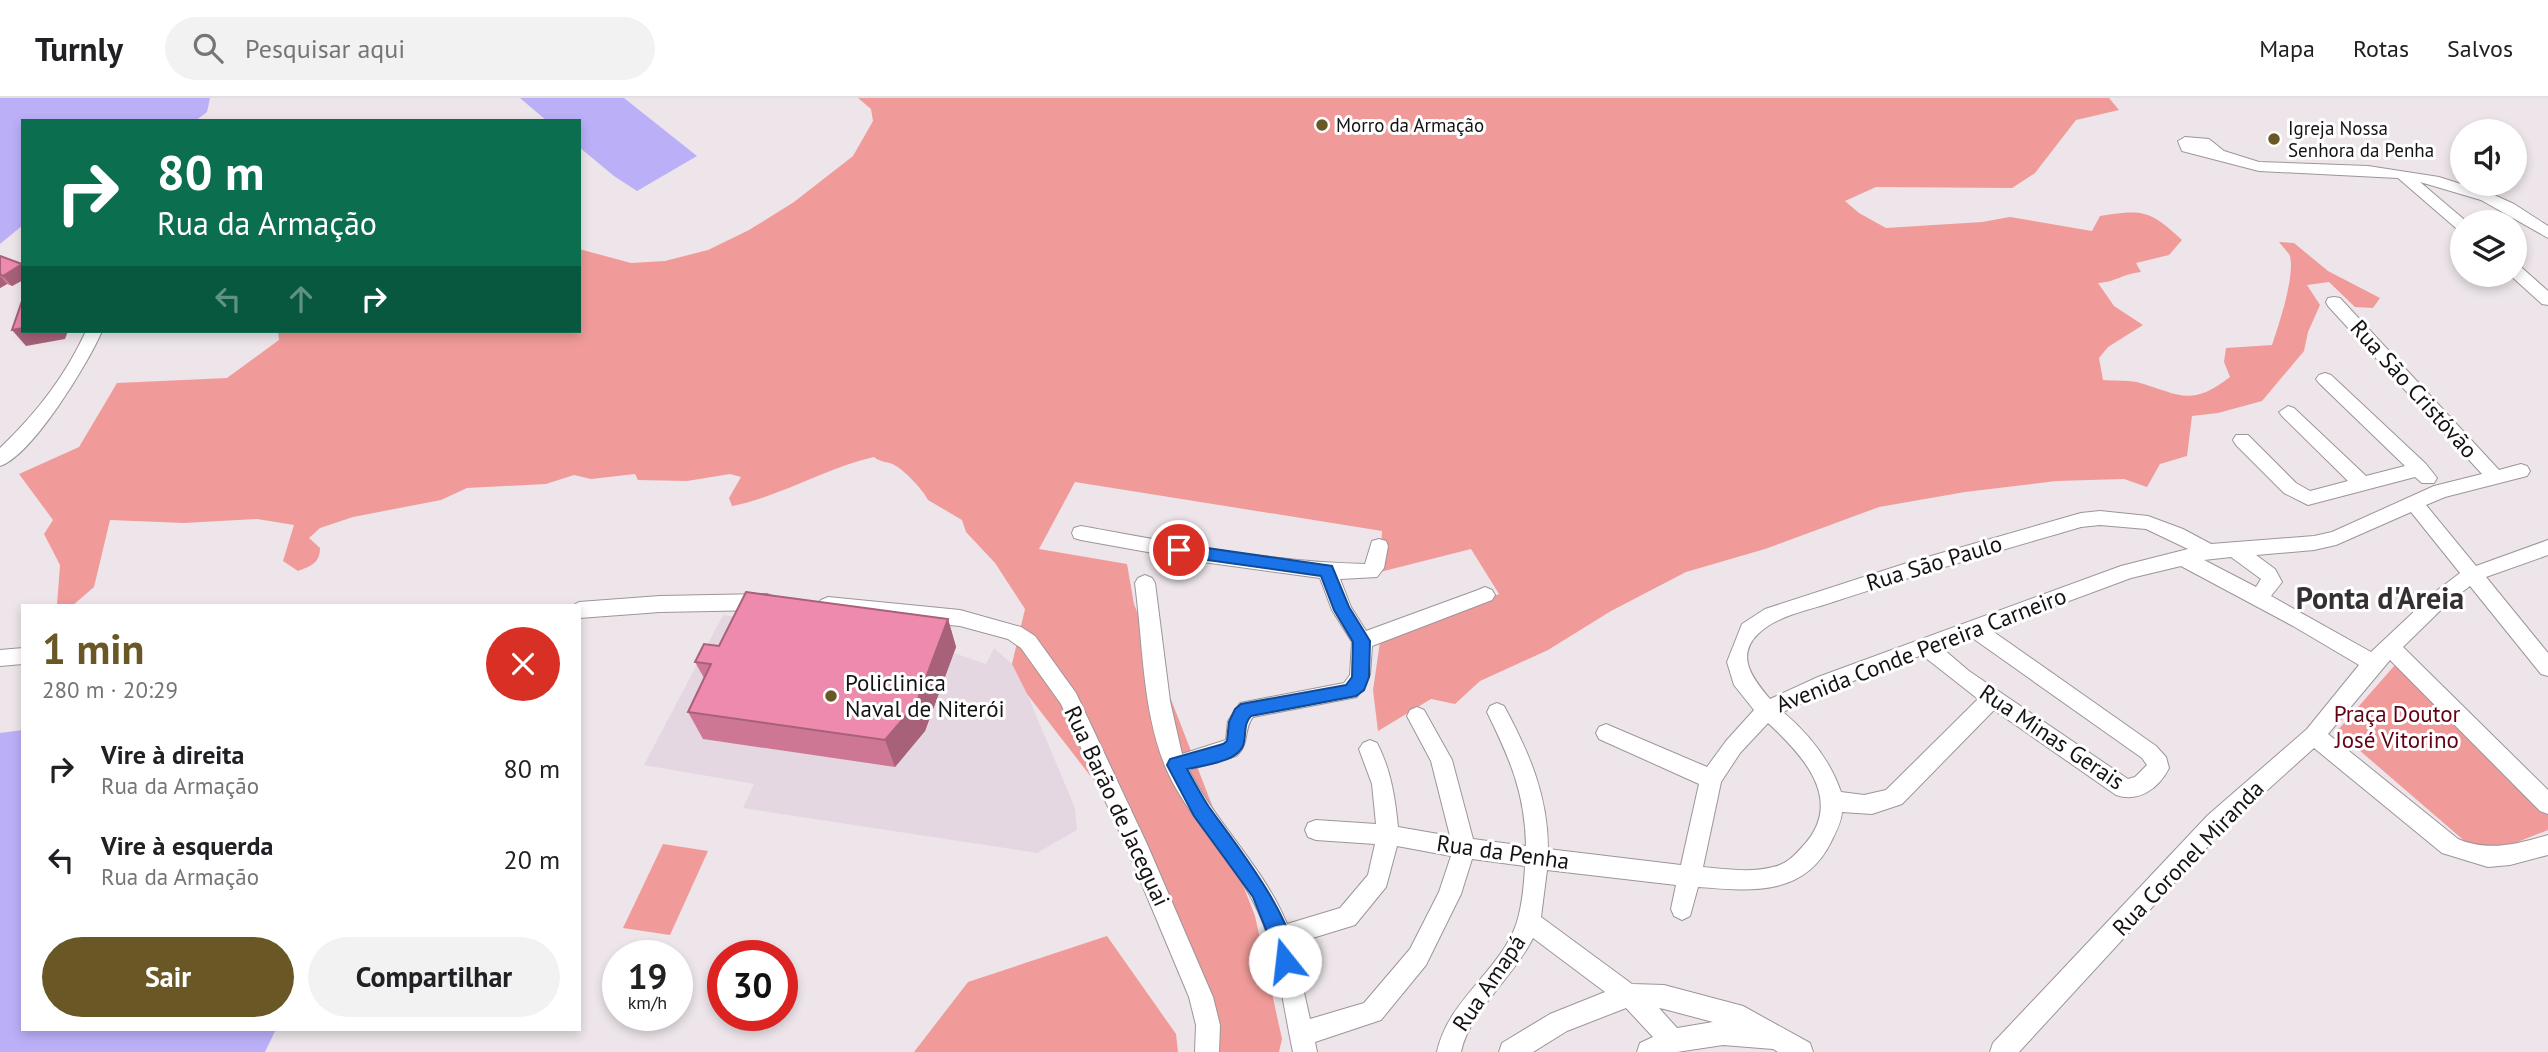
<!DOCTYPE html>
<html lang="pt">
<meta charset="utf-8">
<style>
body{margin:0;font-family:"PT Sans",sans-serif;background:#f2f2f2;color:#202124;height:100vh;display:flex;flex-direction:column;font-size:26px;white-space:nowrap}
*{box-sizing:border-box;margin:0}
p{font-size:23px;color:#757577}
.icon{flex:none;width:38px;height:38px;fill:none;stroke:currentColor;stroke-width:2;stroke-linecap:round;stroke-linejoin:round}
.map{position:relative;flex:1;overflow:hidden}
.panel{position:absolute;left:21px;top:506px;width:560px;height:427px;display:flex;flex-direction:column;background:#fff;border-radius:0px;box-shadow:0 4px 10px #0003}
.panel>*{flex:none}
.guide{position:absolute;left:21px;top:21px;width:560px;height:214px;border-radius:0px;box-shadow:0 4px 10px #0003;background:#0b6e4f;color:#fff;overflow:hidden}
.buttons{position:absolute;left:2450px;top:21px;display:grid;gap:14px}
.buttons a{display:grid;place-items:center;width:77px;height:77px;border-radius:50%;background:#fff;box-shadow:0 4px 10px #0003;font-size:35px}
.speed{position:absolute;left:602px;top:842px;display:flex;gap:14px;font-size:35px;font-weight:700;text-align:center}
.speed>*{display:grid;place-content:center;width:91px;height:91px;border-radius:50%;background:#fff;box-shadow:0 4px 10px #0003;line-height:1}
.speed small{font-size:18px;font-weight:400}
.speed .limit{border:10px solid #d22;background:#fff;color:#111}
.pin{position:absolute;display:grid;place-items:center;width:60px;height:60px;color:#fff;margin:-30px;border:4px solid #fff;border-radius:50%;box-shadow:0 2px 7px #0007}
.me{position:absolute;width:77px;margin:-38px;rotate:344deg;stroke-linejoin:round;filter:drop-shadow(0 0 5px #0008)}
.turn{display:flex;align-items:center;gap:24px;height:147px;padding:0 21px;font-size:32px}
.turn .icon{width:91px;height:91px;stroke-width:2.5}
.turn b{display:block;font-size:49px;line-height:60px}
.lanes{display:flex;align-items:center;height:66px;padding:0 21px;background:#0003;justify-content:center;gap:35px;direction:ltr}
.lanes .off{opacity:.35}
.round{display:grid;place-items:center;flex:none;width:74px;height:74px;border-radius:37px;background:#f2f2f2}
.summary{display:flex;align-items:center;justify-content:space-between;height:119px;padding:0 21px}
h1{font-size:42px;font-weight:700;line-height:52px;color:#695725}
.cta{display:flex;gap:14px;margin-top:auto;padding:14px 21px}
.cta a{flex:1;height:80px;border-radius:42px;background:#695725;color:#fff;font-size:28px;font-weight:700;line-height:80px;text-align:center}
.cta a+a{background:#f2f2f2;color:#202124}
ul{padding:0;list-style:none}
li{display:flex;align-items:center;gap:21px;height:91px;padding:0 21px}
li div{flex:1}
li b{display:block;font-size:26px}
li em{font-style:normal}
header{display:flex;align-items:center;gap:42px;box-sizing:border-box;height:98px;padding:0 35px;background:#fff;border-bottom:2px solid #e0e0e0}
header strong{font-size:33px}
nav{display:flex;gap:38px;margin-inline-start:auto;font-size:24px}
.search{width:490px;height:63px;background:#f2f2f2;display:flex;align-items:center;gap:18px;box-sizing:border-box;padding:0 24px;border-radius:38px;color:#757577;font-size:26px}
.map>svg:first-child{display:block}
.built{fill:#e5d7e1}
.green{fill:#f09b99}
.water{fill:#bbb0f8}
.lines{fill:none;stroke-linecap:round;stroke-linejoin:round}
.street-casing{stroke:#9c959a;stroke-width:2}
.street{fill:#fff;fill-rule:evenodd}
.wall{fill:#cd7795}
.shaded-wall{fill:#a76179}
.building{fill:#ee8aad;stroke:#a76179;stroke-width:2}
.route{fill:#1a73e8;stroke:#114b97;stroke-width:2}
.poi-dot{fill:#695725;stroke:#fff;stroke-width:2.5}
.labels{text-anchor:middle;stroke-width:6;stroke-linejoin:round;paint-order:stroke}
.far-poi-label{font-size:19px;fill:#151214;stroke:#fff;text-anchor:start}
.street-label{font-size:23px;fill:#151214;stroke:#fff}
.poi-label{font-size:23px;fill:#151214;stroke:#fff;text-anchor:start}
.park-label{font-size:23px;fill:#630213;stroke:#fff}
.district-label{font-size:30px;font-weight:bold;fill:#363034;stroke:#fff}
</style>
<header>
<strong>Turnly</strong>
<div class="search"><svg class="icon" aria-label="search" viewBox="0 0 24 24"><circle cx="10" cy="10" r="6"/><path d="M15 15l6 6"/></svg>Pesquisar aqui</div>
<nav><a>Mapa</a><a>Rotas</a><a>Salvos</a></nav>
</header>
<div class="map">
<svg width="2548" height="954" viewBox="0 0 2548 954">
<rect width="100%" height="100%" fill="#ede5ea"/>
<!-- built -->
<path class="built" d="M723,517L956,549L954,555L986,566L994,550L1012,566L1027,596L1075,710L1077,732L1037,755L743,710L754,686L644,667Z"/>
<!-- green -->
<path class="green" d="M858,0H2109L2119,12L2076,22L2035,75L2012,90L1876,89L1845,103L1859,115L1886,130L1982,124L2010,119L2092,133L2100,118C2143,111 2150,112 2182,142L2169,157L2136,165L2141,174C2122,176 2116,184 2098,185L2114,208L2143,227L2108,249L2099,260L2103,282C2114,283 2126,282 2137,284C2179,296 2190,310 2230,279L2224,264L2226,250L2272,247C2279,226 2295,179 2290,158C2288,154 2282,148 2279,144L2294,145L2328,173L2380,200L2373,210L2355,209L2329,184L2307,187L2320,207L2308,234L2304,253L2262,303L2218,315L2192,318L2187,358L2160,366L2147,389L2124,381L2056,383L1965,394L1879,409L1765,451L1686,474L1611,513L1548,552L1480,583L1455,606L1431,601L1378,633L1373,592L1380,544L1499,496L1471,451L1380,474L1382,433L1075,384L1039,451L1127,466L1134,506L1255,818L1282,941L1279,954H1218L1126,724L1027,596L1012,566L1025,511L995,465L966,434L962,422L928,402C924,393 905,373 896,368C889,363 881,365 874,359C825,370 782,398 732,408L729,400L741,379L730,376L687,383L638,382L635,376L591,381L574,377L546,386L467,390L441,402L353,419L320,430L309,440L320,450C320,465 311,468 298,473L283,463L294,427L257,421L184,425L110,422L94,489L72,508L57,507L60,467L44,436L53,422L19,376L79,349L117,285L227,280L279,242L278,233H579V151L631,165L665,163L708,152L749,132L794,104L853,58L873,23L871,11Z
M2395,567L2548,715V732L2482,758L2337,633Z
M663,746L708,753L670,837L623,830Z
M1107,838L1176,936L1178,954H914L968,884Z"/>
<!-- water -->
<path class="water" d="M0,0H210L207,14L195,23H23V127L0,146Z
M520,0H624L697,58L637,93L614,78L579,49V23H547Z
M23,632V931H276L265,954H0V635Z"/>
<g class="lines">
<defs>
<path id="street" d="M2185,39L2209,41L2224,53L2259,64L2368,68L2439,79L2492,96L2514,106L2548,128V140L2481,102L2420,84L2467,124H2462V133L2457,131L2398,80L2259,73L2182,53L2178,43Z
M2515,168L2521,169L2548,193V207L2542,206L2510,177H2515Z
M2334,199L2340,200L2499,372L2521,366L2527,368L2530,373L2527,378L2445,399L2426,407L2476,468L2548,442V457L2486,479L2548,555V578L2541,576L2470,488L2449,504L2403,549L2548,692V716L2540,713L2390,562L2328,636L2458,741C2489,754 2517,746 2548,737V757L2510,767L2488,769L2442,755L2314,650L2224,731L2019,954H1990L1993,945L2208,717L2307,631L2359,567L2293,528L2181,468L2131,480L1991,532L2156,648L2166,659L2169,670C2159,690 2139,705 2116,697L1994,612L1902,706L1872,716L1842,714C1841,725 1836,734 1831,744C1804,799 1750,793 1698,789L1690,818L1682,822L1674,818L1671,811L1676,787L1547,772L1541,819L1632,886L1664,887L1743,908L1810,945L1813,954H1778L1773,951L1723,947L1677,954H1637L1640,945L1653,939L1626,910L1567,933L1533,954H1499L1502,945L1550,916L1605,894L1533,840C1514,879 1469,914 1461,954H1437C1448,902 1498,875 1516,827C1522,809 1524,788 1525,768L1472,761L1461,796L1426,867L1381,922L1315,944L1317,954H1293C1282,903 1277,847 1252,801C1227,754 1186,718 1165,668C1142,611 1143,545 1135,485L1138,480L1145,477L1152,480L1155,485L1170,603L1182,656L1226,642L1228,623L1240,605L1344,585L1350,577L1352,544L1332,512L1320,480L1203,464L1081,442L1074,440L1072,435L1074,430L1081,428C1175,445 1270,464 1365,466L1372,443L1379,441L1386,443L1388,448L1384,470L1377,479L1340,481L1351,509L1366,533L1478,492L1485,489L1492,492L1495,497L1492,502L1372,548L1370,577L1357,599L1253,619C1243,631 1250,647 1236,658L1189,672C1217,727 1263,768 1287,826L1340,810L1368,777L1375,746L1316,742L1308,739L1305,732L1308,725L1316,722L1376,726L1372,686L1359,651L1363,645L1370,642L1377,645C1391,672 1395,699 1398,729L1450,738L1431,663L1407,618L1410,612L1417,609L1424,612L1452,662L1473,741L1526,748C1525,695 1510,661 1487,614L1490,608L1497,605L1504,608C1529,654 1548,698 1548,751L1681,767L1699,686L1599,641L1596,635L1599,629L1606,626L1707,669L1726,643L1754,612L1734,587L1727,564L1742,526L1765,511L1910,464L2081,415L2100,413L2148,418L2183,431L2211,446L2314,438L2332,434L2434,388L2482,376L2328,208L2326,204L2328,200ZM2411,414L2460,475L2435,494L2371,554L2271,498L2282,484L2275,471L2256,457L2314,452L2336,447ZM2100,427L2146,431L2188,451L2121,468L1818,579L1770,601C1755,583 1734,559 1758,536C1777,517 1811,512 1836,503C1917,476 1999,453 2081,429ZM2231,459L2261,481L2256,489L2204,462ZM1971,539L2142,660L2147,667L2135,679L2128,681L1969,573L1942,550ZM1922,557L1978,601L1886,692L1864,697L1841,694C1830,662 1809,636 1783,614L1832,591ZM1768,625C1804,658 1845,703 1803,748C1794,758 1787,766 1773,769C1751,775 1725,771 1703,769L1721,684L1740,655ZM1397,748L1451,758L1439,794L1410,851L1364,905L1310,921L1293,846L1355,827L1386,789ZM1659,910L1664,911L1713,924L1677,930Z
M86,233H102C89,264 32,358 0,368V350C35,317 66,277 86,233Z
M2325,275L2331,277L2426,366L2437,380L2434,385H2422L2415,379L2308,407L2284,395L2236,347L2233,342L2236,337H2248L2296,385L2310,393L2348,383L2282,318L2279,314L2288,308L2294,310L2366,378L2405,368L2319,285L2316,281L2319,277Z
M767,496L774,499L777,504L774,509L767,512L660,514L579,520V508H572L579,504L660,498Z
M828,499L960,512L1021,529L1035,538L1076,595L1147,746L1213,899L1220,927L1219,954H1195L1196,927L1189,899L1125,746L1061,606L1021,550L1008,541L960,528L828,515L821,512L818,507L821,502Z
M23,550V566L0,568V552Z"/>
</defs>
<!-- street casing -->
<use href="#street" class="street-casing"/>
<!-- street -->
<use href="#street" class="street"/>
</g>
<!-- wall -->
<path class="wall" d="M0,158L23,166V182L12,188L7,186L0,190Z
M948,521L956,549L925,633L895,669L703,641L688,614L704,580L695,564L719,548Z"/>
<!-- shaded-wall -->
<path class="shaded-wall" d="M23,166V182L12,188L3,178Z
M0,178L7,186L0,190Z
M23,230V233H68L65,241L26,248L12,232Z
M948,521L956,549L925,633L895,669L885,642Z"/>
<!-- building -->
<path class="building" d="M0,158L22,166L3,178L0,176Z
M23,200V230L12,232Z
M746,494L948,521L916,606L885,642L688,614L711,566L695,564L704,546L719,548Z"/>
<!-- route -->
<path class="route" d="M1179,446L1332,468L1349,509L1370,543L1369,579L1364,592L1356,598L1251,618C1244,625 1246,634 1244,644C1241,664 1204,667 1187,671C1194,684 1201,697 1209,709C1230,739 1307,834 1292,870L1285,873L1278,870L1269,839L1253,799L1194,718L1167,667L1170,661L1223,646L1227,643L1229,624L1235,611L1241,606L1346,587L1352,579L1353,544L1334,512L1321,478L1179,458L1171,452Z"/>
<!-- markers -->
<g class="poi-dot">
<circle cx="1322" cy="27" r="7"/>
<circle cx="2274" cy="41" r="7"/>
<circle cx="831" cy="598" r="7"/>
</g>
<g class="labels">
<!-- far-poi labels -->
<g class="far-poi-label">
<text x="1336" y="34">Morro da Armação</text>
<text x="2288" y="37">Igreja Nossa<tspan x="2288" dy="22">Senhora da Penha</tspan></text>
</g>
<!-- street labels -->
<g class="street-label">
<text transform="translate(2414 291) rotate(48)" y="8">Rua São Cristóvão</text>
<text transform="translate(1934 465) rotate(-17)" y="8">Rua São Paulo</text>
<text transform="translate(1921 552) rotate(-21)" y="8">Avenida Conde Pereira Carneiro</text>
<text transform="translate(2052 639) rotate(34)" y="8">Rua Minas Gerais</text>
<text transform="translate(1117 708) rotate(65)" y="8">Rua Barão de Jaceguai</text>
<text transform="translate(1503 754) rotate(8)" y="8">Rua da Penha</text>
<text transform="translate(2188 760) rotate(-46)" y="8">Rua Coronel Miranda</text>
<text transform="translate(1489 885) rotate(-56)" y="8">Rua Amapá</text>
</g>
<!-- poi labels -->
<g class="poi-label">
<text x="845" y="593">Policlinica<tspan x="845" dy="26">Naval de Niterói</tspan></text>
</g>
<!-- park labels -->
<g class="park-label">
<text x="2397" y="624">Praça Doutor<tspan x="2397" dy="26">José Vitorino</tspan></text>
</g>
<!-- district labels -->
<g class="district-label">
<text x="2380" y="511">Ponta d'Areia</text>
</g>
</g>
</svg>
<div class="buttons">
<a><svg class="icon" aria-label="sound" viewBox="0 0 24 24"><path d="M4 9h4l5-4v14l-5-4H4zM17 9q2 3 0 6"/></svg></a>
<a><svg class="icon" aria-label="layers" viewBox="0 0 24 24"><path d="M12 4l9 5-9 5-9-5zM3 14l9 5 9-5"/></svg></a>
</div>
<div class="speed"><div>19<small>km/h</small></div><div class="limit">30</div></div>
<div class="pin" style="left:1179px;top:452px;background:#d93025"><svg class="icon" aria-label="arrive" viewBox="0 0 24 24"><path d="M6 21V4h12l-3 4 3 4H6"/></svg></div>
<svg class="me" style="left:1285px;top:863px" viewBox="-20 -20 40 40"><circle r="19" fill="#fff"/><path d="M0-13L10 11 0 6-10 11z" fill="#1a73e8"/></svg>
<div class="guide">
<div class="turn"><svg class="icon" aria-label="right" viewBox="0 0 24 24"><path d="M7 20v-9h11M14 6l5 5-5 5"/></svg><div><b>80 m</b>Rua da Armação</div></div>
<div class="lanes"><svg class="icon off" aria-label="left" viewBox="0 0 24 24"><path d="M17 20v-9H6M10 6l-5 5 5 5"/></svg><svg class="icon off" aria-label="ahead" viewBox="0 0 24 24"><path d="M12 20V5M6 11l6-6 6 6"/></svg><svg class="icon" aria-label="right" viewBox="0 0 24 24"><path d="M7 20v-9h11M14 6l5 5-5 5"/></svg></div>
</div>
<section class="panel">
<div class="summary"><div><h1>1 min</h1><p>280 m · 20:29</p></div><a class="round" style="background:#d93025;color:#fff"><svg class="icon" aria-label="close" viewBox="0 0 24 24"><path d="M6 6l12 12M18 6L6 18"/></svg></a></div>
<ul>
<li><svg class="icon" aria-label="right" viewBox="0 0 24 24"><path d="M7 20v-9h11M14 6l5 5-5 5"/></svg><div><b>Vire à direita</b><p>Rua da Armação</p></div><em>80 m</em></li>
<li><svg class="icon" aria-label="left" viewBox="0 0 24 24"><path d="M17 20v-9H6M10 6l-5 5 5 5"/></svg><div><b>Vire à esquerda</b><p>Rua da Armação</p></div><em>20 m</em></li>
</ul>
<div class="cta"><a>Sair</a><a>Compartilhar</a></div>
</section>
</div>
